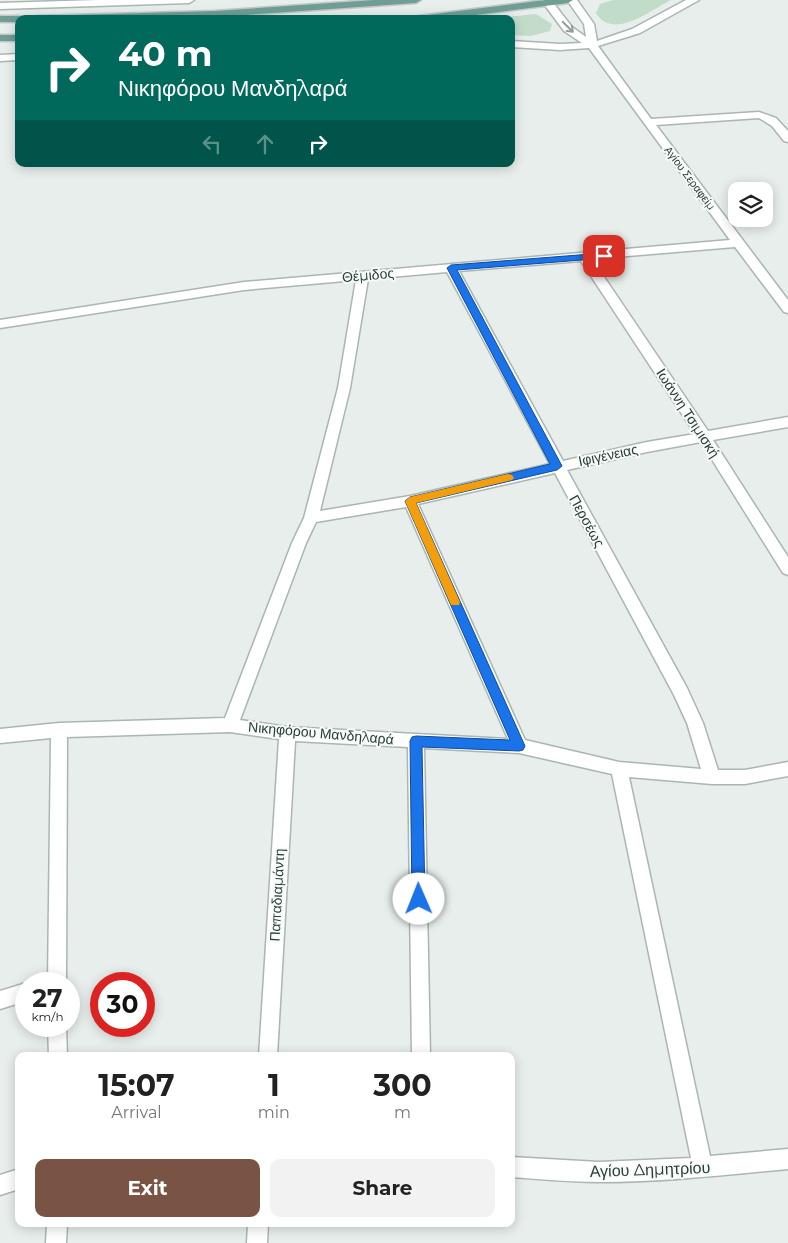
<!DOCTYPE html>
<meta charset="utf-8">
<style>
body{margin:0;font-family:Montserrat,sans-serif;background:#f2f2f2;color:#222;height:100vh;display:flex;flex-direction:column;font-size:19px;white-space:nowrap}
*{box-sizing:border-box;margin:0}
p{font-size:16px;color:#767676}
.icon{flex:none;width:28px;height:28px;fill:none;stroke:currentColor;stroke-width:2;stroke-linecap:round;stroke-linejoin:round}
.map{position:relative;flex:1;overflow:hidden}
.side{position:absolute;left:15px;top:1052px;width:500px;height:175px;display:flex;flex-direction:column;background:#fff;border-radius:10px;box-shadow:0 2px 12px #0003}
.side>*{flex:none}
.hud{position:absolute;left:15px;top:15px;width:500px;height:152px;border-radius:10px;box-shadow:0 2px 12px #0003;background:#00695c;color:#fff;overflow:hidden}
.fabs{position:absolute;left:728px;top:182px;display:grid;gap:10px}
.fabs a{display:grid;place-items:center;width:45px;height:45px;border-radius:10px;background:#fff;box-shadow:0 2px 12px #0003;font-size:25px}
.speed{position:absolute;left:15px;top:972px;display:flex;gap:10px;font-size:25px;font-weight:700;text-align:center}
.speed>*{display:grid;place-content:center;width:65px;height:65px;border-radius:50%;background:#fff;box-shadow:0 2px 12px #0003;line-height:1}
.speed small{font-size:12px;font-weight:400}
.speed .limit{border:8px solid #d22;background:#fff;color:#111}
.pin{position:absolute;display:grid;place-items:center;width:42px;height:42px;color:#fff;margin:-21px;border-radius:10px;box-shadow:0 2px 8px #0006}
.me{position:absolute;width:55px;margin:-28px;rotate:359deg;stroke-linejoin:round;filter:drop-shadow(0 0 4px #0008)}
.turn{display:flex;align-items:center;gap:18px;height:105px;padding:0 20px;font-size:22px}
.turn .icon{width:65px;height:65px;stroke-width:2.5}
.turn b{display:block;font-size:35px;line-height:42px}
.lanes{display:flex;align-items:center;height:48px;padding:0 20px;background:#0003;justify-content:center;gap:25px;direction:ltr}
.lanes .off{opacity:.35}
.eta{display:flex;justify-content:space-evenly;align-items:center;height:85px;text-align:center}
.eta b{font-size:30px;font-weight:700;line-height:35px}
.action{display:flex;gap:10px;margin-top:auto;padding:10px 20px}
.action a{flex:1;height:58px;border-radius:10px;background:#795444;color:#fff;font-size:20px;font-weight:700;line-height:58px;text-align:center}
.action a+a{background:#f2f2f2;color:#222}
.map>svg:first-child{display:block}
.green{fill:#c2dcca}
.lines{fill:none;stroke-linecap:round;stroke-linejoin:round}
.minor-casing{stroke:#aab6b2;stroke-width:3}
.primary-casing{stroke:#c3c9c8;stroke-width:3}
.minor{fill:#fff;fill-rule:evenodd}
.primary{fill:#709e95;fill-rule:evenodd}
.oneway{stroke:#939e9c}
.route{fill:#1a73e8;stroke:#114b97}
.slow{fill:#f59e0b}
.labels{text-anchor:middle;stroke-width:4;stroke-linejoin:round;paint-order:stroke}
.far-street-label{font-size:11px;fill:#273e39;stroke:#f7faf9}
.street-label{font-size:14px;fill:#273e39;stroke:#f7faf9}
.near-street-label{font-size:16px;fill:#273e39;stroke:#f7faf9}
</style>
<div class="map">
<svg width="788" height="1243" viewBox="0 0 788 1243">
<rect width="100%" height="100%" fill="#e7eeeb"/>
<!-- green -->
<path class="green" d="M613,0H671C651,10 613,41 596,13L600,4Z
M536,14L552,24L550,31L531,36L511,35V19H485Z"/>
<g class="lines">
<defs>
<path id="minor" d="M98,0H194L189,3L0,9V3Z
M541,0H551L572,27L586,37L584,24L567,0H577L594,24L597,41L632,29L686,0H699L640,33L598,46L651,119L759,112L776,118L788,131V142L784,141L772,126L759,118L656,125L788,300V313L784,312L735,247L592,259L708,431L788,417V427L713,440L788,557V575L783,573L701,442L647,452L567,470L687,688L703,723L718,770H745L788,762V776L745,784H712L629,777L710,1156L788,1149V1169C725,1175 662,1182 599,1182C569,1182 540,1179 511,1177V1157L599,1162L691,1158L612,774L519,753L424,748L430,1056H412L408,747L295,741L277,1056H259L279,739L230,732L67,737L66,984H48L51,738L0,743V729L59,723L225,718L292,543L304,518L338,388L356,280L244,290L0,328V320L244,282L730,240L589,48L560,50L511,47V41L560,44L582,43L564,31ZM581,261L695,434L647,442L563,461L459,271ZM447,272L550,464L410,496L320,511L350,388L368,279ZM555,473L674,695L687,723L701,769L619,762L525,740L418,504ZM406,507L508,739L287,727L240,720L306,543L316,522Z
M19,54V60L0,61V55Z
M26,983V1001L0,1009V991Z
M48,1026H66L67,1056H49Z
M19,1169V1189L0,1195V1175Z
M47,1224H67L66,1243H46Z
M248,1224H268L267,1243H247Z"/>
<path id="primary" d="M374,0H421L416,3L215,17L31,19L36,16L215,11Z
M545,0H573L568,3L444,19H414L419,16Z
M0,16H19L24,19H19V22H0Z
M0,35H19V41H0Z"/>
</defs>
<!-- minor casing -->
<use href="#minor" class="minor-casing"/>
<!-- primary casing -->
<use href="#primary" class="primary-casing"/>
<!-- minor -->
<use href="#minor" class="minor"/>
<!-- primary -->
<use href="#primary" class="primary"/>
</g>
<!-- one-way arrows -->
<defs><path id="oneway-shaft" d="M-6 0H5M1.5-3L5.5 0L1.5 3" fill="none" stroke-width="1.6" stroke-linecap="round" stroke-linejoin="round" transform="scale(1.25)"/></defs>
<use class="oneway" href="#oneway-shaft" transform="translate(568 27) rotate(45)"/>
<!-- route -->
<path class="route" d="M604,253L607,254V258L457,270L562,466L557,470L416,503L525,746L523,750L519,751L422,747L425,899L423,903L419,905L414,903L412,899L410,741L412,737L416,736L510,740L405,501L410,497L550,464L447,268L451,265Z"/>
<!-- slow -->
<path class="slow" d="M508,474L512,475L514,478L512,480L416,503L460,602L459,605H451L405,501L410,497Z"/>
<g class="labels">
<!-- far-street labels -->
<g class="far-street-label">
<text transform="translate(690 178) rotate(53)" y="4">Αγίου Σεραφείμ</text>
</g>
<!-- street labels -->
<g class="street-label">
<text transform="translate(368 275) rotate(-5)" y="5">Θέμιδος</text>
<text transform="translate(688 413) rotate(57)" y="5">Ιωάννη Τσιμισκή</text>
<text transform="translate(608 455) rotate(-12)" y="5">Ιφιγένειας</text>
<text transform="translate(587 521) rotate(61)" y="5">Περσέως</text>
<text transform="translate(321 733) rotate(5)" y="5">Νικηφόρου Μανδηλαρά</text>
<text transform="translate(277 895) rotate(-87)" y="5">Παπαδιαμάντη</text>
</g>
<!-- near-street labels -->
<g class="near-street-label">
<text transform="translate(650 1169) rotate(-2)" y="6">Αγίου Δημητρίου</text>
</g>
</g>
</svg>
<div class="fabs">
<a><svg class="icon" aria-label="layers" viewBox="0 0 24 24"><path d="M12 4l9 5-9 5-9-5zM3 14l9 5 9-5"/></svg></a>
</div>
<div class="speed"><div>27<small>km/h</small></div><div class="limit">30</div></div>
<div class="pin" style="left:604px;top:256px;background:#d93025"><svg class="icon" aria-label="arrive" viewBox="0 0 24 24"><path d="M6 21V4h12l-3 4 3 4H6"/></svg></div>
<svg class="me" style="left:419px;top:899px" viewBox="-20 -20 40 40"><circle r="19" fill="#fff"/><path d="M0-13L10 11 0 6-10 11z" fill="#1a73e8"/></svg>
<div class="hud">
<div class="turn"><svg class="icon" aria-label="right" viewBox="0 0 24 24"><path d="M7 20v-9h11M14 6l5 5-5 5"/></svg><div><b>40 m</b>Νικηφόρου Μανδηλαρά</div></div>
<div class="lanes"><svg class="icon off" aria-label="left" viewBox="0 0 24 24"><path d="M17 20v-9H6M10 6l-5 5 5 5"/></svg><svg class="icon off" aria-label="ahead" viewBox="0 0 24 24"><path d="M12 20V5M6 11l6-6 6 6"/></svg><svg class="icon" aria-label="right" viewBox="0 0 24 24"><path d="M7 20v-9h11M14 6l5 5-5 5"/></svg></div>
</div>
<section class="side">
<div class="eta">
<div><b>15:07</b><p>Arrival</p></div>
<div><b>1</b><p>min</p></div>
<div><b>300</b><p>m</p></div>
</div>
<div class="action"><a>Exit</a><a>Share</a></div>
</section>
</div>
